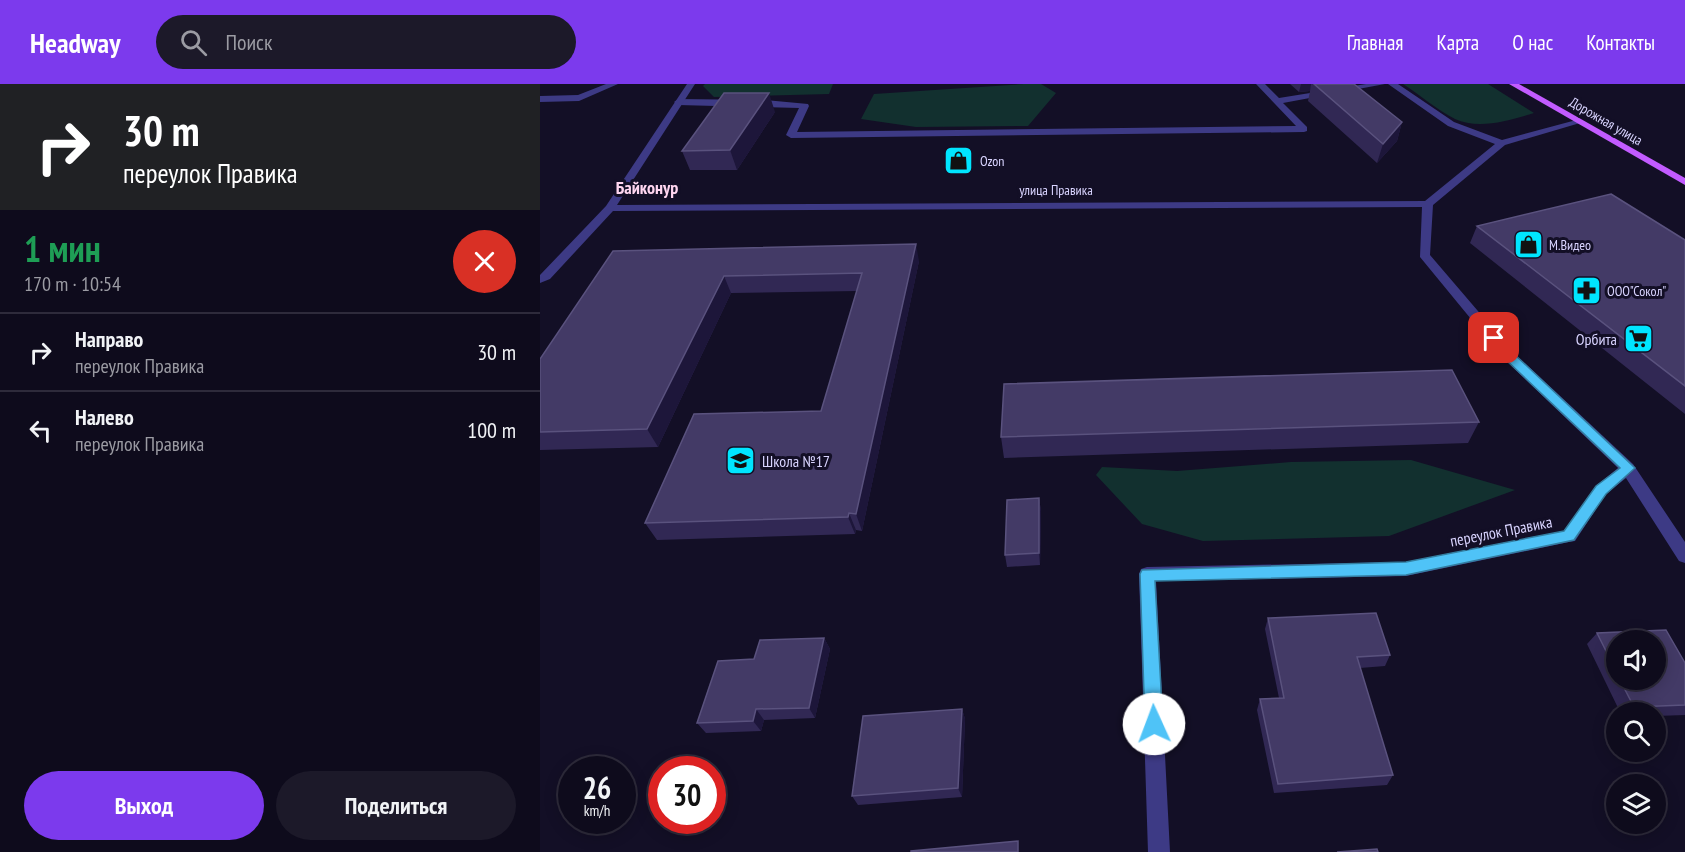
<!DOCTYPE html>
<html lang="ru">
<meta charset="utf-8">
<style>
body{margin:0;font-family:"PT Sans Narrow",sans-serif;background:#1c1929;color:#f1f3f6;height:100vh;display:flex;flex-direction:column;font-size:22px;white-space:nowrap}
*{box-sizing:border-box;margin:0}
p{font-size:20px;color:#9b9ba3}
.icon{flex:none;width:33px;height:33px;fill:none;stroke:currentColor;stroke-width:2;stroke-linecap:round;stroke-linejoin:round}
.map{position:relative;flex:1;overflow:hidden}
.side{display:flex;flex-direction:column;background:#0e0b1c;width:540px}
.side>*{flex:none}
.top-card{background:#202124;color:#fff;overflow:hidden}
.tools{position:absolute;left:1066px;top:546px;display:grid;gap:12px}
.tools a{display:grid;place-items:center;width:60px;height:60px;border-radius:50%;background:#0e0b1c;box-shadow:0 3px 15px #0003,0 0 0 2px #2e2b3b;font-size:30px}
.speed{position:absolute;left:18px;top:672px;display:flex;gap:12px;font-size:30px;font-weight:700;text-align:center}
.speed>*{display:grid;place-content:center;width:78px;height:78px;border-radius:50%;background:#0e0b1c;box-shadow:0 3px 15px #0003,0 0 0 2px #2e2b3b;line-height:1}
.speed small{font-size:15px;font-weight:400}
.speed .limit{border:9px solid #d22;background:#fff;color:#111}
.pin{position:absolute;display:grid;place-items:center;width:51px;height:51px;color:#fff;margin:-26px;border-radius:12px;box-shadow:0 3px 9px #0006}
.me{position:absolute;width:66px;margin:-33px;rotate:358deg;stroke-linejoin:round;filter:drop-shadow(0 0 4px #0008)}
.turn{display:flex;align-items:center;gap:21px;height:126px;padding:0 24px;font-size:27px}
.turn .icon{width:78px;height:78px;stroke-width:2.5}
.turn b{display:block;font-size:42px;line-height:51px}
.round{display:grid;place-items:center;flex:none;width:63px;height:63px;border-radius:32px;background:#1c1929}
.summary{display:flex;align-items:center;justify-content:space-between;height:102px;padding:0 24px}
h1{font-size:36px;font-weight:700;line-height:45px;color:#1e9e55}
.cta{display:flex;gap:12px;margin-top:auto;padding:12px 24px}
.cta a{flex:1;height:69px;border-radius:36px;background:#7c3aed;color:#fff;font-size:24px;font-weight:700;line-height:69px;text-align:center}
.cta a+a{background:#1c1929;color:#f1f3f6}
ul{padding:0;list-style:none}
li{display:flex;align-items:center;gap:18px;height:78px;padding:0 24px;border-top:2px solid #2e2b3b}
li div{flex:1}
li b{display:block;font-size:22px}
li em{font-style:normal}
header{display:flex;align-items:center;gap:36px;box-sizing:border-box;height:84px;padding:0 30px;background:#7c3aed;color:#fff}
header strong{font-size:28px}
nav{display:flex;gap:33px;margin-inline-start:auto;font-size:21px}
.search{width:420px;height:54px;background:#1c1929;display:flex;align-items:center;gap:15px;box-sizing:border-box;padding:0 21px;border-radius:33px;color:#9b9ba3;font-size:22px}
main{display:flex;flex:1;min-height:0}
.map>svg:first-child{display:block}
.green{fill:#12302f}
.lines{fill:none;stroke-linecap:round;stroke-linejoin:round}
.lane{fill:#3d3a85;fill-rule:evenodd}
.street{fill:#3d3a85;fill-rule:evenodd}
.primary{fill:#c25bff;fill-rule:evenodd}
.wall{fill:#312854;fill-rule:evenodd}
.shaded-wall{fill:#1d163a}
.building{fill:#433a66;stroke:#5a527e;stroke-width:1.5}
.route{fill:#4fc3f7;stroke:#337fa1;stroke-width:1.5}
.labels{text-anchor:middle;stroke-width:6;stroke-linejoin:round;paint-order:stroke}
.far-street-label{font-size:14px;fill:#d9d4ff;stroke:#130f26}
.far-poi-label{font-size:14px;fill:#d9d4ff;stroke:#130f26;text-anchor:start}
.poi-label{font-size:16px;fill:#d9d4ff;stroke:#130f26;text-anchor:end}
.street-label{font-size:16px;fill:#d9d4ff;stroke:#130f26}
.far-district-label{font-size:18px;font-weight:bold;fill:#ffd6f0;stroke:#130f26}
</style>
<header>
<strong>Headway</strong>
<div class="search"><svg class="icon" aria-label="search" viewBox="0 0 24 24"><circle cx="10" cy="10" r="6"/><path d="M15 15l6 6"/></svg>Поиск</div>
<nav><a>Главная</a><a>Карта</a><a>О нас</a><a>Контакты</a></nav>
</header>
<main>
<section class="side">
<div class="top-card">
<div class="turn"><svg class="icon" aria-label="right" viewBox="0 0 24 24"><path d="M7 20v-9h11M14 6l5 5-5 5"/></svg><div><b>30 m</b>переулок Правика</div></div>
</div>
<div class="summary"><div><h1>1 мин</h1><p>170 m · 10:54</p></div><a class="round" style="background:#d93025;color:#fff"><svg class="icon" aria-label="close" viewBox="0 0 24 24"><path d="M6 6l12 12M18 6L6 18"/></svg></a></div>
<ul>
<li><svg class="icon" aria-label="right" viewBox="0 0 24 24"><path d="M7 20v-9h11M14 6l5 5-5 5"/></svg><div><b>Направо</b><p>переулок Правика</p></div><em>30 m</em></li>
<li><svg class="icon" aria-label="left" viewBox="0 0 24 24"><path d="M17 20v-9H6M10 6l-5 5 5 5"/></svg><div><b>Налево</b><p>переулок Правика</p></div><em>100 m</em></li>
</ul>
<div class="cta"><a>Выход</a><a>Поделиться</a></div>
</section>
<div class="map">
<svg width="1145" height="768" viewBox="0 0 1145 768">
<rect width="100%" height="100%" fill="#130f26"/>
<!-- green -->
<path class="green" d="M165,0H293L289,10L174,13L163,2Z
M484,0H501L516,9L488,42L376,43L321,35L334,10Z
M863,0H948L994,29C971,36 939,46 915,35C897,26 880,11 863,0Z
M871,376L975,406L849,452L663,457L602,440L556,391L562,383L637,387L751,378Z"/>
<g class="lines">
<!-- lane -->
<path class="lane" d="M66,0H78L39,17L0,18V12L38,11Z
M716,0H725L739,14L826,0H845L743,19L767,43V47L764,48L251,54L246,51L259,24L138,21L134,18L138,15L225,16L268,20L269,22L257,48L756,42Z"/>
<!-- street -->
<path class="street" d="M147,0H155L77,121L885,117L955,60L908,42L848,0H858L914,38L962,56L1040,35V39L965,61L893,121L890,171L973,268L1093,380L1145,458V479L1139,477L1086,394L1066,410L1035,457L1029,458L866,492L616,497L630,768H608L599,490L601,485L607,483L866,478L1024,447L1056,402L1078,384L963,274L880,173L882,123L73,127L10,195L0,199V191L66,122Z"/>
<!-- primary -->
<path class="primary" d="M969,0H979L1145,94V101Z"/>
</g>
<!-- wall -->
<path class="wall" d="M750,0H814L862,38L857,57L837,79L768,17L770,7L759,8Z
M235,28L197,86H150L142,67Z
M937,142L1145,156V330L930,159Z
M73,167L379,177L322,447L316,446L315,450L117,456L105,439L281,327L317,207L191,209L118,363L0,366V275Z
M939,338L928,359L464,374L461,353Z
M499,414L501,427L500,481L467,483L465,471Z
M728,534L850,571L845,582L820,584L853,691L847,701L734,709L717,626L720,615L739,614L725,545Z
M1057,549L1145,579V631L1116,632V628H1080L1047,560ZM1077,556L1116,596H1077Z
M284,554L290,565L275,634L224,636L221,647L166,649L157,639L214,575Z
M422,625L425,635L422,713L318,721L312,712Z"/>
<!-- shaded-wall -->
<path class="shaded-wall" d="M761,0H771L770,7L759,8Z
M229,9L235,28L197,86L190,66Z
M862,38L857,57L837,79L843,60Z
M376,160L379,177L322,447L316,430Z
M184,192L191,209L118,363L107,345Z
M499,414L501,427L500,481L499,469Z
M309,429L316,446L315,450L308,433Z
M284,554L290,565L275,634L269,624Z
M216,625L224,636L221,647L213,637Z
M422,625L425,635L422,713L418,704Z"/>
<!-- building -->
<path class="building" d="M774,0H814L862,38L843,60Z
M184,9H229L190,66L142,67Z
M1071,110L1145,156V302L937,142Z
M376,160L316,430L309,429L308,433L105,439L154,330L281,327L322,189L184,192L107,345L0,348V275L73,167Z
M912,286L939,338L461,353L464,300Z
M499,414V469L465,471L467,416Z
M836,529L850,571L817,573L853,691L738,700L720,615L744,614L728,534Z
M1126,546L1145,579V621L1094,623L1080,596H1116V556H1077V589L1057,549Z
M284,554L269,624L216,625L213,637L157,639L178,577L214,575L220,556Z
M422,625L418,704L312,712L323,632Z
M478,757V768H371V767Z
M837,765L838,768H797Z"/>
<!-- route -->
<path class="route" d="M954,250L958,251L972,268L1095,384L1066,410L1034,456L866,491L615,497L623,640L620,646L614,648L608,646L605,640L600,490L602,486L866,478L1024,447L1056,402L1080,384L963,273L948,254Z"/>
<!-- icons -->
<defs>
<symbol id="shop-square" viewBox="-11 -11 22 22"><rect x="-9" y="-9" width="18" height="18" rx="4" fill="#00e5ff" stroke="#130f26"/><path d="M-5-2.5h2.3a2.7 3.5 0 0 1 5.4 0H5L5.5 6h-11ZM-1.5-2.5h3a1.5 2.3 0 0 0-3 0Z" fill="#111"/></symbol>
<symbol id="pharmacy-square" viewBox="-11 -11 22 22"><rect x="-9" y="-9" width="18" height="18" rx="4" fill="#00e5ff" stroke="#130f26"/><path d="M-2-6h4v4h4v4h-4v4h-4v-4h-4v-4h4Z" fill="#111"/></symbol>
<symbol id="supermarket-square" viewBox="-11 -11 22 22"><rect x="-9" y="-9" width="18" height="18" rx="4" fill="#00e5ff" stroke="#130f26"/><path d="M-6-5.5h2.5l.6 2H6L4.5 2H-2.5L-4.4-4H-6ZM-1.5 3.2a1.3 1.3 0 1 0 .1 0ZM3 3.2a1.3 1.3 0 1 0 .1 0Z" fill="#111"/></symbol>
<symbol id="school-square" viewBox="-11 -11 22 22"><rect x="-9" y="-9" width="18" height="18" rx="4" fill="#00e5ff" stroke="#130f26"/><path d="M0-5L7-2L0 1L-7-2ZM-4 1L0 2.5L4 1V4Q0 6-4 4Z" fill="#111"/></symbol>
</defs>
<g fill-rule="evenodd">
<use href="#shop-square" x="402" y="60" width="33" height="33"/>
<use href="#shop-square" x="972" y="144" width="33" height="33"/>
<use href="#pharmacy-square" x="1030" y="190" width="33" height="33"/>
<use href="#supermarket-square" x="1082" y="238" width="33" height="33"/>
<use href="#school-square" x="184" y="360" width="33" height="33"/>
</g>
<g class="labels">
<!-- far-street labels -->
<g class="far-street-label">
<text transform="translate(1066 37) rotate(30)" y="5">Дорожная улица</text>
<text x="516" y="111">улица Правика</text>
</g>
<!-- far-poi labels -->
<g class="far-poi-label">
<text x="440" y="82">Ozon</text>
<text x="1009" y="166">М.Видео</text>
<text x="1067" y="212">ООО"Сокол"</text>
</g>
<!-- poi labels -->
<g class="poi-label">
<text x="1077" y="261">Орбита</text>
<text x="222" y="383" text-anchor="start">Школа №17</text>
</g>
<!-- street labels -->
<g class="street-label">
<text transform="translate(961 447) rotate(-11)" y="6">переулок Правика</text>
</g>
<!-- far-district labels -->
<g class="far-district-label">
<text x="107" y="110">Байконур</text>
</g>
</g>
</svg>
<div class="tools">
<a><svg class="icon" aria-label="sound" viewBox="0 0 24 24"><path d="M4 9h4l5-4v14l-5-4H4zM17 9q2 3 0 6"/></svg></a>
<a><svg class="icon" aria-label="search" viewBox="0 0 24 24"><circle cx="10" cy="10" r="6"/><path d="M15 15l6 6"/></svg></a>
<a><svg class="icon" aria-label="layers" viewBox="0 0 24 24"><path d="M12 4l9 5-9 5-9-5zM3 14l9 5 9-5"/></svg></a>
</div>
<div class="speed"><div>26<small>km/h</small></div><div class="limit">30</div></div>
<div class="pin" style="left:954px;top:254px;background:#d93025"><svg class="icon" aria-label="arrive" viewBox="0 0 24 24"><path d="M6 21V4h12l-3 4 3 4H6"/></svg></div>
<svg class="me" style="left:614px;top:640px" viewBox="-20 -20 40 40"><circle r="19" fill="#fff"/><path d="M0-13L10 11 0 6-10 11z" fill="#4fc3f7"/></svg>
</div>
</main>
